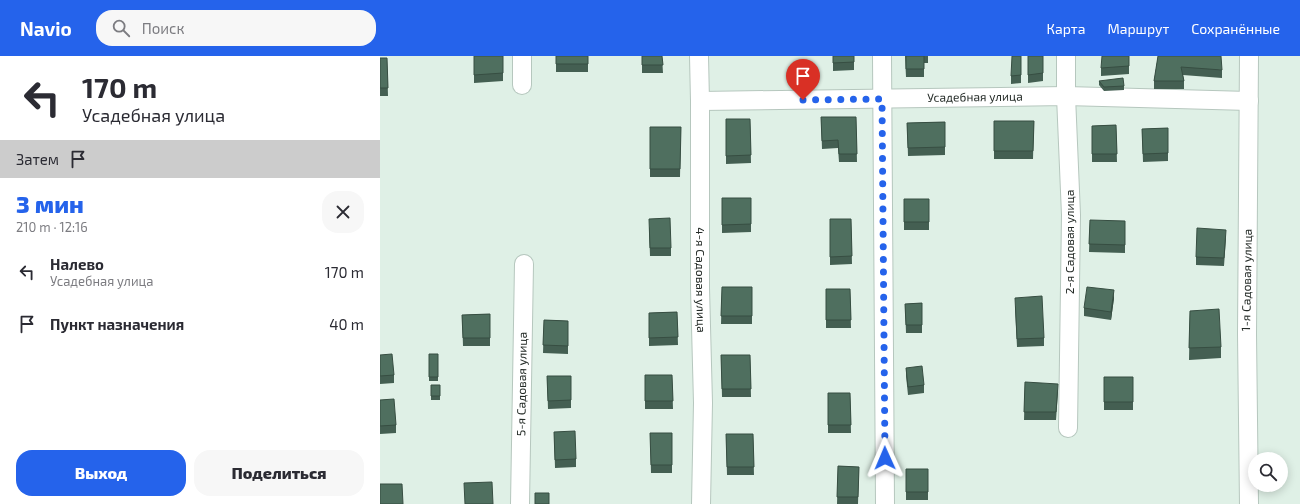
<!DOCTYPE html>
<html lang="ru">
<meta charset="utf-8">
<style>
body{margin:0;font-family:"Exo 2",sans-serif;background:#f7f7f7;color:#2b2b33;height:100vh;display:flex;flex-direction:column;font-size:15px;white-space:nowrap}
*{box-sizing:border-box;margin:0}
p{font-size:13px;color:#7c7c81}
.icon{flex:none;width:22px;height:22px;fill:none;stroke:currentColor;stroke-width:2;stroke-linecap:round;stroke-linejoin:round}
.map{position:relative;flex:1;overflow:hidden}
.panel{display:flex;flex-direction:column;background:#fff;width:380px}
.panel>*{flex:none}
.hud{background:#fff;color:#2b2b33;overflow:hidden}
.buttons{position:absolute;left:868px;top:396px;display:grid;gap:8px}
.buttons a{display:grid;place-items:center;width:40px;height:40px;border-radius:50%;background:#fff;box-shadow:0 2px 10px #0003;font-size:20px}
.pin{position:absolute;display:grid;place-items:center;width:34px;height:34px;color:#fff;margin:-41px -17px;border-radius:50% 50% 50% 0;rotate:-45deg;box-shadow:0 0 4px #0007}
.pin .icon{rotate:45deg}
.me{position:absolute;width:44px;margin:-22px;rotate:359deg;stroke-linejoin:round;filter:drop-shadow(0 0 3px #0008)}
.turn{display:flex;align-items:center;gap:14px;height:84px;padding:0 16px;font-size:18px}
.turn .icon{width:52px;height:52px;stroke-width:2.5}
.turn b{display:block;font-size:28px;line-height:34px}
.then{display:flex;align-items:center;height:38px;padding:0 16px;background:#0003;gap:8px;font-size:15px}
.round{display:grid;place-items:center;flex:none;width:42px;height:42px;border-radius:16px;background:#f7f7f7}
.overview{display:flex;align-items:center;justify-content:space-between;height:68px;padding:0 16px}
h1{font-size:24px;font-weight:800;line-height:30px;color:#2563eb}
.primary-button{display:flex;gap:8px;margin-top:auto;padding:8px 16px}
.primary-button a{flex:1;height:46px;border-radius:16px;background:#2563eb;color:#fff;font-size:16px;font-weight:800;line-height:46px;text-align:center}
.primary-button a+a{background:#f7f7f7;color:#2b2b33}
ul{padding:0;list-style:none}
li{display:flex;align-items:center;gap:12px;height:52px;padding:0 16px}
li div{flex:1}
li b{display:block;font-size:15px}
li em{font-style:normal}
header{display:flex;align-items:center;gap:24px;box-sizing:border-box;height:56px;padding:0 20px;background:#2563eb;color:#fff}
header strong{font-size:19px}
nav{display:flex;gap:22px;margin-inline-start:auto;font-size:14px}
.search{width:280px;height:36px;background:#f7f7f7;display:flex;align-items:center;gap:10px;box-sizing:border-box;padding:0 14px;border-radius:16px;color:#7c7c81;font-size:15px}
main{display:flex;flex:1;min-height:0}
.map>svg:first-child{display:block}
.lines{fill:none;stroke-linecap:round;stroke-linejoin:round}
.minor-casing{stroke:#b6c7be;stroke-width:20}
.minor{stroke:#fff;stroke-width:18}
.wall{fill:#445f52}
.shaded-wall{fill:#374e42}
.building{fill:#4f6f5f;stroke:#374e42}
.route{stroke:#2563eb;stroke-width:7;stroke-dasharray:0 12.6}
.labels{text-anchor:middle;stroke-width:4;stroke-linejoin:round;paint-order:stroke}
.street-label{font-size:12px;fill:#242b27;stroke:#fff}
</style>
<header>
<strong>Navio</strong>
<div class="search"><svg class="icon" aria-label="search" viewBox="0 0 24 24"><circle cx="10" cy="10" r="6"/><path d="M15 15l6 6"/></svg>Поиск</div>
<nav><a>Карта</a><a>Маршрут</a><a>Сохранённые</a></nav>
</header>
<main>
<section class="panel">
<div class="hud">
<div class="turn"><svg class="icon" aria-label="left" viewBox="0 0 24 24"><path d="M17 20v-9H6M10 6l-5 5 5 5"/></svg><div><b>170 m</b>Усадебная улица</div></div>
<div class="then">Затем<svg class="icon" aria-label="arrive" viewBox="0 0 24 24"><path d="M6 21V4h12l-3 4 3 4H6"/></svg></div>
</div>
<div class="overview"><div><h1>3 мин</h1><p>210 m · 12:16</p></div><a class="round"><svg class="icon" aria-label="close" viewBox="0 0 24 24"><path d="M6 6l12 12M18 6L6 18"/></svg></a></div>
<ul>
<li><svg class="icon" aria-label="left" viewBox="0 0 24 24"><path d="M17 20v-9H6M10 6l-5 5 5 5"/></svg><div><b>Налево</b><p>Усадебная улица</p></div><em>170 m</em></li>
<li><svg class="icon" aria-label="arrive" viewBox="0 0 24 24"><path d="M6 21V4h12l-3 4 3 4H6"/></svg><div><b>Пункт назначения</b></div><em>40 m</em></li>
</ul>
<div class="primary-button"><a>Выход</a><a>Поделиться</a></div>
</section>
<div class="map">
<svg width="920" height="448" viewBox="0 0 920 448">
<rect width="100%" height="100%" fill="#dff0e6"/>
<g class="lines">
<defs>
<g id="minor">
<path id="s1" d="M319,0L320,45V232L323,347L321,448"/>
<path d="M502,0L505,448"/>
<path d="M686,0V40L691,159L688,372"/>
<path d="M869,0L867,278L869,448"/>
<path d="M142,29V0"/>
<path id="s2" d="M320,45L686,40L869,45"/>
<path id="s3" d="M140,448L144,208"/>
</g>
</defs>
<!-- minor casing -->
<use href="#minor" class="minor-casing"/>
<!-- minor -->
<use href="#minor" class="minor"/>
</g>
<!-- wall -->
<path class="wall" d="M94,0L123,17V25L94,27Z
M176,0H208V16H176Z
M262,0H282L283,17H262Z
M453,0H474V14L453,15Z
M525,0H548V7H544V21H526Z
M641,0V27L631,28V20Z
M663,0V25L648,27V19Z
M749,0V18L721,20V12Z
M778,0L842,14V22L803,19L804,25V33H774V25Z
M0,2H7L8,40H0Z
M719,25L744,30V34L724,35L719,29Z
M441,61H476L477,106H459L458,92L442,93Z
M346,63H370L371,107L346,108Z
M614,65H654L653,103H614Z
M565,66V99L528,100L527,67Z
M736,69L737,106H712V70Z
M270,71H301L300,121H270Z
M788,72V105L763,106L762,73Z
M342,142H371V176L342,177Z
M524,143H549V174H524Z
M450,163H471L472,208L450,209Z
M710,164L745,173V197L709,196Z
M269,171L291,192V200H270Z
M846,182L844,210L816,209V201Z
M342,231H372V268H341Z
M446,233H470L471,272H446Z
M734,242L731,264L704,260V252Z
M542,247V277H526L525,248Z
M635,250L664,282V290L637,291Z
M810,255L841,291V302L809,304Z
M297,256L298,289L269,290V257Z
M110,258V290H83L82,259Z
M164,264L188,265V298L163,297Z
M49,298H58V325H49Z
M0,299L14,319V327L0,328Z
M341,299H370L371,341H342Z
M526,312L544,329V337L528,339L526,320Z
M265,319H292L293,353H265Z
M167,320H191V352L168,353Z
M724,321H753V354H724Z
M645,326L678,336L676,364H644Z
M51,329H60V344H51Z
M448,337H470L471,377H448Z
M0,344L16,369V377L0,378Z
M174,376L196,403V411L175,412Z
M270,377H292V417H271Z
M346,378H373L374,419H347Z
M458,410L479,411L478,448H457Z
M526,413H548V444H526Z"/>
<!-- shaded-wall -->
<path class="shaded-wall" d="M734,234V242L731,264V256Z"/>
<!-- building -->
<path class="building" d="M94,0H123V17L94,19Z
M176,0H208V8H176Z
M262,0H282L283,9H262Z
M453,0H474V6L453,7Z
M526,0H544V13H526Z
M632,0H641V19L631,20Z
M648,0H663V17L648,19Z
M722,0H749V10L721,12Z
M778,0H841L842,14L801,11L804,25H774Z
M0,2H7L8,32H0Z
M743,22L744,30L724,31L719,25Z
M441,61H476L477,98H459L458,84L442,85Z
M346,63H370L371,99L346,100Z
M614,65H654L653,95H614Z
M565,66V91L528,92L527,67Z
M736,69L737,98H712V70Z
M270,71H301L300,113H270Z
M788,72V97L763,98L762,73Z
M342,142H371V168L342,169Z
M524,143H549V166H524Z
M290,162L291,192H270L269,163Z
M450,163H471L472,200L450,201Z
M710,164L745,165V189L709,188Z
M817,172L846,174L844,202L816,201Z
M342,231H372V260H341Z
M707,231L734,234L731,256L704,252Z
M446,233H470L471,264H446Z
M662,240L664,282L637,283L635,242Z
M542,247V269H526L525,248Z
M839,253L841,291L809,292L810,255Z
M297,256L298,281L269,282V257Z
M110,258V282H83L82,259Z
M164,264L188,265V290L163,289Z
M12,298L14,319L0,320V299Z
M49,298H58V321H49Z
M341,299H370L371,333H342Z
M542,310L544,329L528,331L526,312Z
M265,319H292L293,345H265Z
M167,320H191V344L168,345Z
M724,321H753V346H724Z
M645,326L678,328L676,356H644Z
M51,329H60V340H51Z
M448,337H470L471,369H448Z
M14,343L16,369L0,370V344Z
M195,375L196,403L175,404L174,376Z
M270,377H292V409H271Z
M346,378H373L374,411H347Z
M458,410L479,411L478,441H457Z
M526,413H548V436H526Z
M112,426L113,448H85L84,427Z
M0,428H22L23,448H0Z
M155,437H169V448H155Z"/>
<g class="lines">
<!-- route -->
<path class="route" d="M423,44L502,43L505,402"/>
</g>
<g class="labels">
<!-- street labels -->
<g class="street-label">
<text dy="4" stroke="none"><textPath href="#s2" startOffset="275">Усадебная улица</textPath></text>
<text transform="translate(690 186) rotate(-90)" y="4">2-я Садовая улица</text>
<text dy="4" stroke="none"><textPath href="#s1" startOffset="224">4-я Садовая улица</textPath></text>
<text transform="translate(867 224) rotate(-89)" y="4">1-я Садовая улица</text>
<text dy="4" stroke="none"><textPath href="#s3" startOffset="120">5-я Садовая улица</textPath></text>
</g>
</g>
</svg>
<div class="buttons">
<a><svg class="icon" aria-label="search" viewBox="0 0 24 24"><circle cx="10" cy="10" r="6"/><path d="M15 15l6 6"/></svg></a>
</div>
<div class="pin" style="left:423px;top:44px;background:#d93025"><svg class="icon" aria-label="arrive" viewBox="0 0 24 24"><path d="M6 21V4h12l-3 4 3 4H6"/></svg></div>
<svg class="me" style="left:505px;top:402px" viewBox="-20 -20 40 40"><path d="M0-17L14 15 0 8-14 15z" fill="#2563eb" stroke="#fff" stroke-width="4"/></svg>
</div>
</main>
